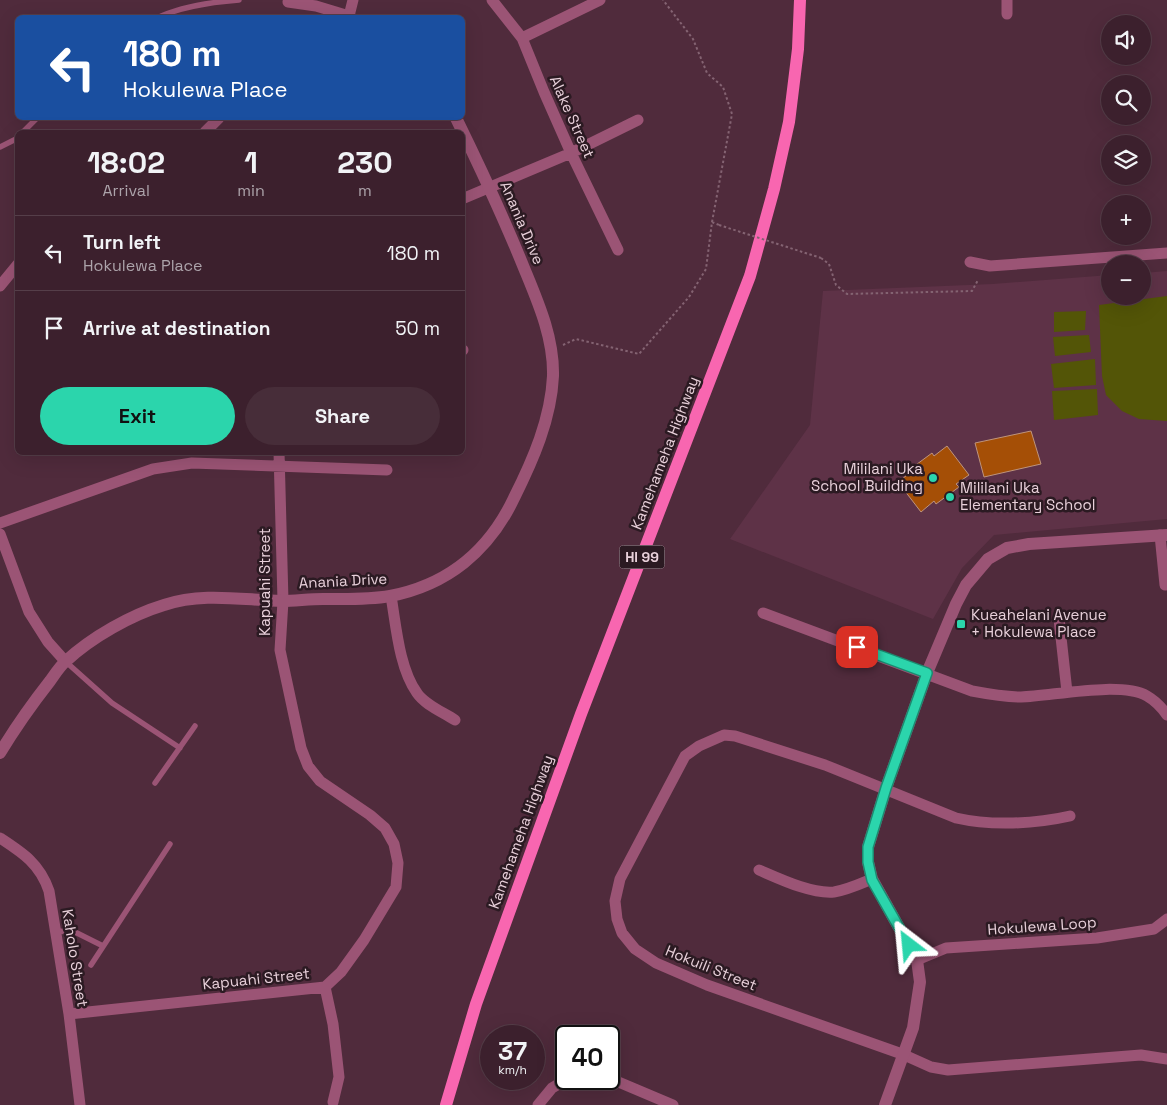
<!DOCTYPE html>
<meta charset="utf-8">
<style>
body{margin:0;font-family:"Space Grotesk",sans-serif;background:#472d39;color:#f1f3f6;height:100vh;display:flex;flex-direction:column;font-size:19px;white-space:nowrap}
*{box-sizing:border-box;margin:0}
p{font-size:16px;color:#aca3aa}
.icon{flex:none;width:28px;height:28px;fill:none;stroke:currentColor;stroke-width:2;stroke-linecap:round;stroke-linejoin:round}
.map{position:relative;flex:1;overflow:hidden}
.side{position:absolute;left:15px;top:130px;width:450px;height:325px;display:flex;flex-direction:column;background:#3c202d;border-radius:8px;box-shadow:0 5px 20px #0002,0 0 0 1px #553e49}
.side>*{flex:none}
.hud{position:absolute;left:15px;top:15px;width:450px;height:105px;border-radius:8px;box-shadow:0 5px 20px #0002,0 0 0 1px #553e49;background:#1a4fa0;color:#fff;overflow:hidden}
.fabs{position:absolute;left:1101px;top:15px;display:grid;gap:10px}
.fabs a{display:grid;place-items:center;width:50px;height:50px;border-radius:50%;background:#3c202d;box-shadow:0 5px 20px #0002,0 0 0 1px #553e49;font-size:25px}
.speed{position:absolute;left:480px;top:1025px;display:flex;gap:10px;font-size:25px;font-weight:700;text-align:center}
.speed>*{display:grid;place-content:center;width:65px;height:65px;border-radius:50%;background:#3c202d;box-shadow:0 5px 20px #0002,0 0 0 1px #553e49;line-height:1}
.speed small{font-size:12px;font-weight:400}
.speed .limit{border:2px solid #111;border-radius:8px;background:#fff;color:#111}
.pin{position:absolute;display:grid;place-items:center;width:42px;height:42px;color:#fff;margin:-21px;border-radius:10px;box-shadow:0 2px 8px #0006}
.me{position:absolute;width:55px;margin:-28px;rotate:331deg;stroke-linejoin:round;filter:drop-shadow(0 0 4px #0008)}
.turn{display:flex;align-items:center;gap:18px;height:105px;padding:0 25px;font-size:22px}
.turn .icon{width:65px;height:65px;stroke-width:2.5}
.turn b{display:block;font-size:35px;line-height:42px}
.eta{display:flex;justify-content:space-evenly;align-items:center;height:85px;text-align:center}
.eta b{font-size:30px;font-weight:600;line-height:35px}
.primary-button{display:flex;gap:10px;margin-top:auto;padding:10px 25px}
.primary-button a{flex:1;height:58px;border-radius:30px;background:#2bd5ac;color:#111;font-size:20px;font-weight:600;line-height:58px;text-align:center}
.primary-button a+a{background:#472d39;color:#f1f3f6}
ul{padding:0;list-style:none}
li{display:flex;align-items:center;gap:15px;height:75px;padding:0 25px;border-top:1px solid #553e49}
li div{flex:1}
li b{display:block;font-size:19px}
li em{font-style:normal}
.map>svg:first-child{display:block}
.built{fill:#5e3247}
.green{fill:#535507}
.building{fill:#a54f06;stroke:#be947d}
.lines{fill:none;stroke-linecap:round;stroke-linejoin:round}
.path{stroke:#846372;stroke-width:2;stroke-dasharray:2.5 2.5;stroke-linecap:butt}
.service{stroke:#9b5475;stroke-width:5.5}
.minor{stroke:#9b5475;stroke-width:11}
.tertiary{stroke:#9b5475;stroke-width:12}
.primary{stroke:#f866b0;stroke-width:12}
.path-bridge{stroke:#846372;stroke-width:2;stroke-dasharray:2.5 2.5;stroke-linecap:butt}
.route-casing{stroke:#1c8a70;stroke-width:12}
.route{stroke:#2bd5ac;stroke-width:9}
.poi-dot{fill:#2bd5ac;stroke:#2b1a22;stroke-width:2}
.labels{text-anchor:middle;stroke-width:5;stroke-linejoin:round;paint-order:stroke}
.shield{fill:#2b1a22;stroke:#af99a3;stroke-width:1}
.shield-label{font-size:14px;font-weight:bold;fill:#e8d0da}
.street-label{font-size:15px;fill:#e8d0da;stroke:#2b1a22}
.poi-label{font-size:15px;fill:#e8d0da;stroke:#2b1a22;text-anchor:start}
</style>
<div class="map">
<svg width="1167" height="1105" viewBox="0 0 1167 1105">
<rect width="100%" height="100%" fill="#502b3c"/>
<!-- built -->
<path class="built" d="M1167,271V519L994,535L962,568L933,619L730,539L810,425L823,291L993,284L1110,275V296H1142L1143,273Z"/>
<!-- green -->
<path class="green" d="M1167,296V421L1139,419L1122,411L1106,395L1102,376L1099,305Z
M1086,311L1085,330L1054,332V312Z
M1089,335L1091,352L1055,356L1053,337Z
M1095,359L1096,385L1054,388L1051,364Z
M1097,389L1098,415L1054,420L1052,391Z"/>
<!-- building -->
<path class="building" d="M1031,431L1041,464L984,477L975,443Z
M947,446L969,475L956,484L959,487L936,504L934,501L921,512L898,482L911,472L909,470L932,453L934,456Z"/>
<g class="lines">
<!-- path -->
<path class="path" d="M712,222L719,225
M821,258L829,264L836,285L847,294L972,291L978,280
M563,345L576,339L639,354L689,297L706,269L712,222L732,114L723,87L707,73L693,39L663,0"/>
<!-- service -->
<path class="service" d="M157,18C182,6 213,2 239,0
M23,132L37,118
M0,147L18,138
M65,661L112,703L180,748
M155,783L195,726
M55,931L75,932L103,946
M91,965L170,844"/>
<!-- minor -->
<path class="minor" d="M492,0L522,38L544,92L571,153L618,250
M288,2L316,6L349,16L353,0
M1007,14V0
M522,38L600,0
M205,132L219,118
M462,199L571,153L638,120
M970,262L990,266L1167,253
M0,286L18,264
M462,350H463
M0,523L153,469L192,463L387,470
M0,534L29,612L48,642L65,661
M1160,535L1165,585
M391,596C396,625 399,668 417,693C425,705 443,712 455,720
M763,613L972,691C988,694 1004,697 1021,697C1053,696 1120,681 1147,696C1154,700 1162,708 1167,715
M1059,619L1067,692
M1070,816C1035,824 991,826 956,818L825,765L735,736L724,735L699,746L685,756L620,879L615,901L617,919L622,933L635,949L656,963L707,985L902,1054L931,1067L948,1070L1141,1055L1167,1059
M0,838C23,853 40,864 49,891L69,1014L80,1105
M759,870C780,879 811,894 834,892C847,890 860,884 872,879
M917,960L946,948L1097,938L1154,929L1167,919
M325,987L333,1024L339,1077L333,1102
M69,1014L325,987L341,972L364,940L396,887L398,863L394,844L385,828L370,815L320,781L308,766L301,748L280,650L283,601L279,452
M609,1078L673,1105
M538,1105L552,1088L567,1079"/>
<!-- tertiary -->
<path class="tertiary" d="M349,16L351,18
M0,753C15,728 32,704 50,681C55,674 60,666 66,661C92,637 131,615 164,605C203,592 242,600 282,601C295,601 309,599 323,599C346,599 367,600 390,596C447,585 489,551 514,498C533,460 551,419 553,376C554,338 538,302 524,268C503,216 480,167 456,118
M885,1105L913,1028L920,982L917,960L872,879L868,862V847L886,788L927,673L956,604L966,585L988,559L1007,548L1029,544L1167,535"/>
<!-- primary -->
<path class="primary" d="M446,1105L476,1004L581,714L750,276L774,189L789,122L798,49L800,0"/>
<!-- path-bridge -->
<path class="path-bridge" d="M719,225L821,258"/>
</g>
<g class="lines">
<defs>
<path id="route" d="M857,647L927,673L886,788L868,847V862L872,880L909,945"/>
</defs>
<!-- route casing -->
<use href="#route" class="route-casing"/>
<!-- route -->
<use href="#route" class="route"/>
</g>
<!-- markers -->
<g class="poi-dot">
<circle cx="933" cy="478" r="5"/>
<circle cx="950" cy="497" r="5"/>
<rect x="956" y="619" width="10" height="10" rx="2.5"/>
</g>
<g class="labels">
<!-- shield labels -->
<rect class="shield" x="619.5" y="545.5" width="45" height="23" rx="4"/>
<g class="shield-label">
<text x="642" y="562">HI 99</text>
</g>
<!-- street labels -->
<g class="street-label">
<text transform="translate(572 117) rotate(66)" y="5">Alake Street</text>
<text transform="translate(522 223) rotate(67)" y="5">Anania Drive</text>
<text transform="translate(665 453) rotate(-69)" y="5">Kamehameha Highway</text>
<text transform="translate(343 581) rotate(-3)" y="5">Anania Drive</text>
<text transform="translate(265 582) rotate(-90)" y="5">Kapuahi Street</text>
<text transform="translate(521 832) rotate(-70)" y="5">Kamehameha Highway</text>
<text transform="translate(1042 926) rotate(-4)" y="5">Hokulewa Loop</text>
<text transform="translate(75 958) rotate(81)" y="5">Kaholo Street</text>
<text transform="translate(711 968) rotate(22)" y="5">Hokuili Street</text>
<text transform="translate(256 979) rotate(-6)" y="5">Kapuahi Street</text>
</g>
<!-- poi labels -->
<g class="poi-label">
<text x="923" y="474" text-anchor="end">Mililani Uka<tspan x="923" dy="17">School Building</tspan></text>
<text x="960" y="493">Mililani Uka<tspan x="960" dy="17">Elementary School</tspan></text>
<text x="971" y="620">Kueahelani Avenue<tspan x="971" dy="17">+ Hokulewa Place</tspan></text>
</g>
</g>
</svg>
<div class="fabs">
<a><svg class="icon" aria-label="sound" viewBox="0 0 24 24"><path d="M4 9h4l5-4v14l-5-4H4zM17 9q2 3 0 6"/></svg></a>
<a><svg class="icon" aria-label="search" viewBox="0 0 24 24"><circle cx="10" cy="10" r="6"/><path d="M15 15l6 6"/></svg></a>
<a><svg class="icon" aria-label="layers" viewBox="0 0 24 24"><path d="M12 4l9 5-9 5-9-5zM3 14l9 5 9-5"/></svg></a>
<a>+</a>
<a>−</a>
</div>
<div class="speed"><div>37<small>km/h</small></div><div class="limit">40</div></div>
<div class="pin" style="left:857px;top:647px;background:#d93025"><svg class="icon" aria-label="arrive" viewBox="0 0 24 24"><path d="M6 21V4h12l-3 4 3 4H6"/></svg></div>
<svg class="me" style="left:909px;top:945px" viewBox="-20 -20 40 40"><path d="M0-17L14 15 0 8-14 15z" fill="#2bd5ac" stroke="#fff" stroke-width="4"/></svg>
<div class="hud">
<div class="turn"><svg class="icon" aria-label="left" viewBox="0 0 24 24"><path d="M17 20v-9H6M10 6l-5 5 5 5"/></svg><div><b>180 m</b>Hokulewa Place</div></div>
</div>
<section class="side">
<div class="eta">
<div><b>18:02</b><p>Arrival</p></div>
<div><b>1</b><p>min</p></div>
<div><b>230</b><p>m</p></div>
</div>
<ul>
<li><svg class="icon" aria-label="left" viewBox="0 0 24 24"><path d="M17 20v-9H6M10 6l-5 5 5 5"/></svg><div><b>Turn left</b><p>Hokulewa Place</p></div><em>180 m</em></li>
<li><svg class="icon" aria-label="arrive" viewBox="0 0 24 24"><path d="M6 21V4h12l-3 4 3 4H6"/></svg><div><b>Arrive at destination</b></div><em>50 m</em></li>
</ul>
<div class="primary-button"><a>Exit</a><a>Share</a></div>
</section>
</div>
